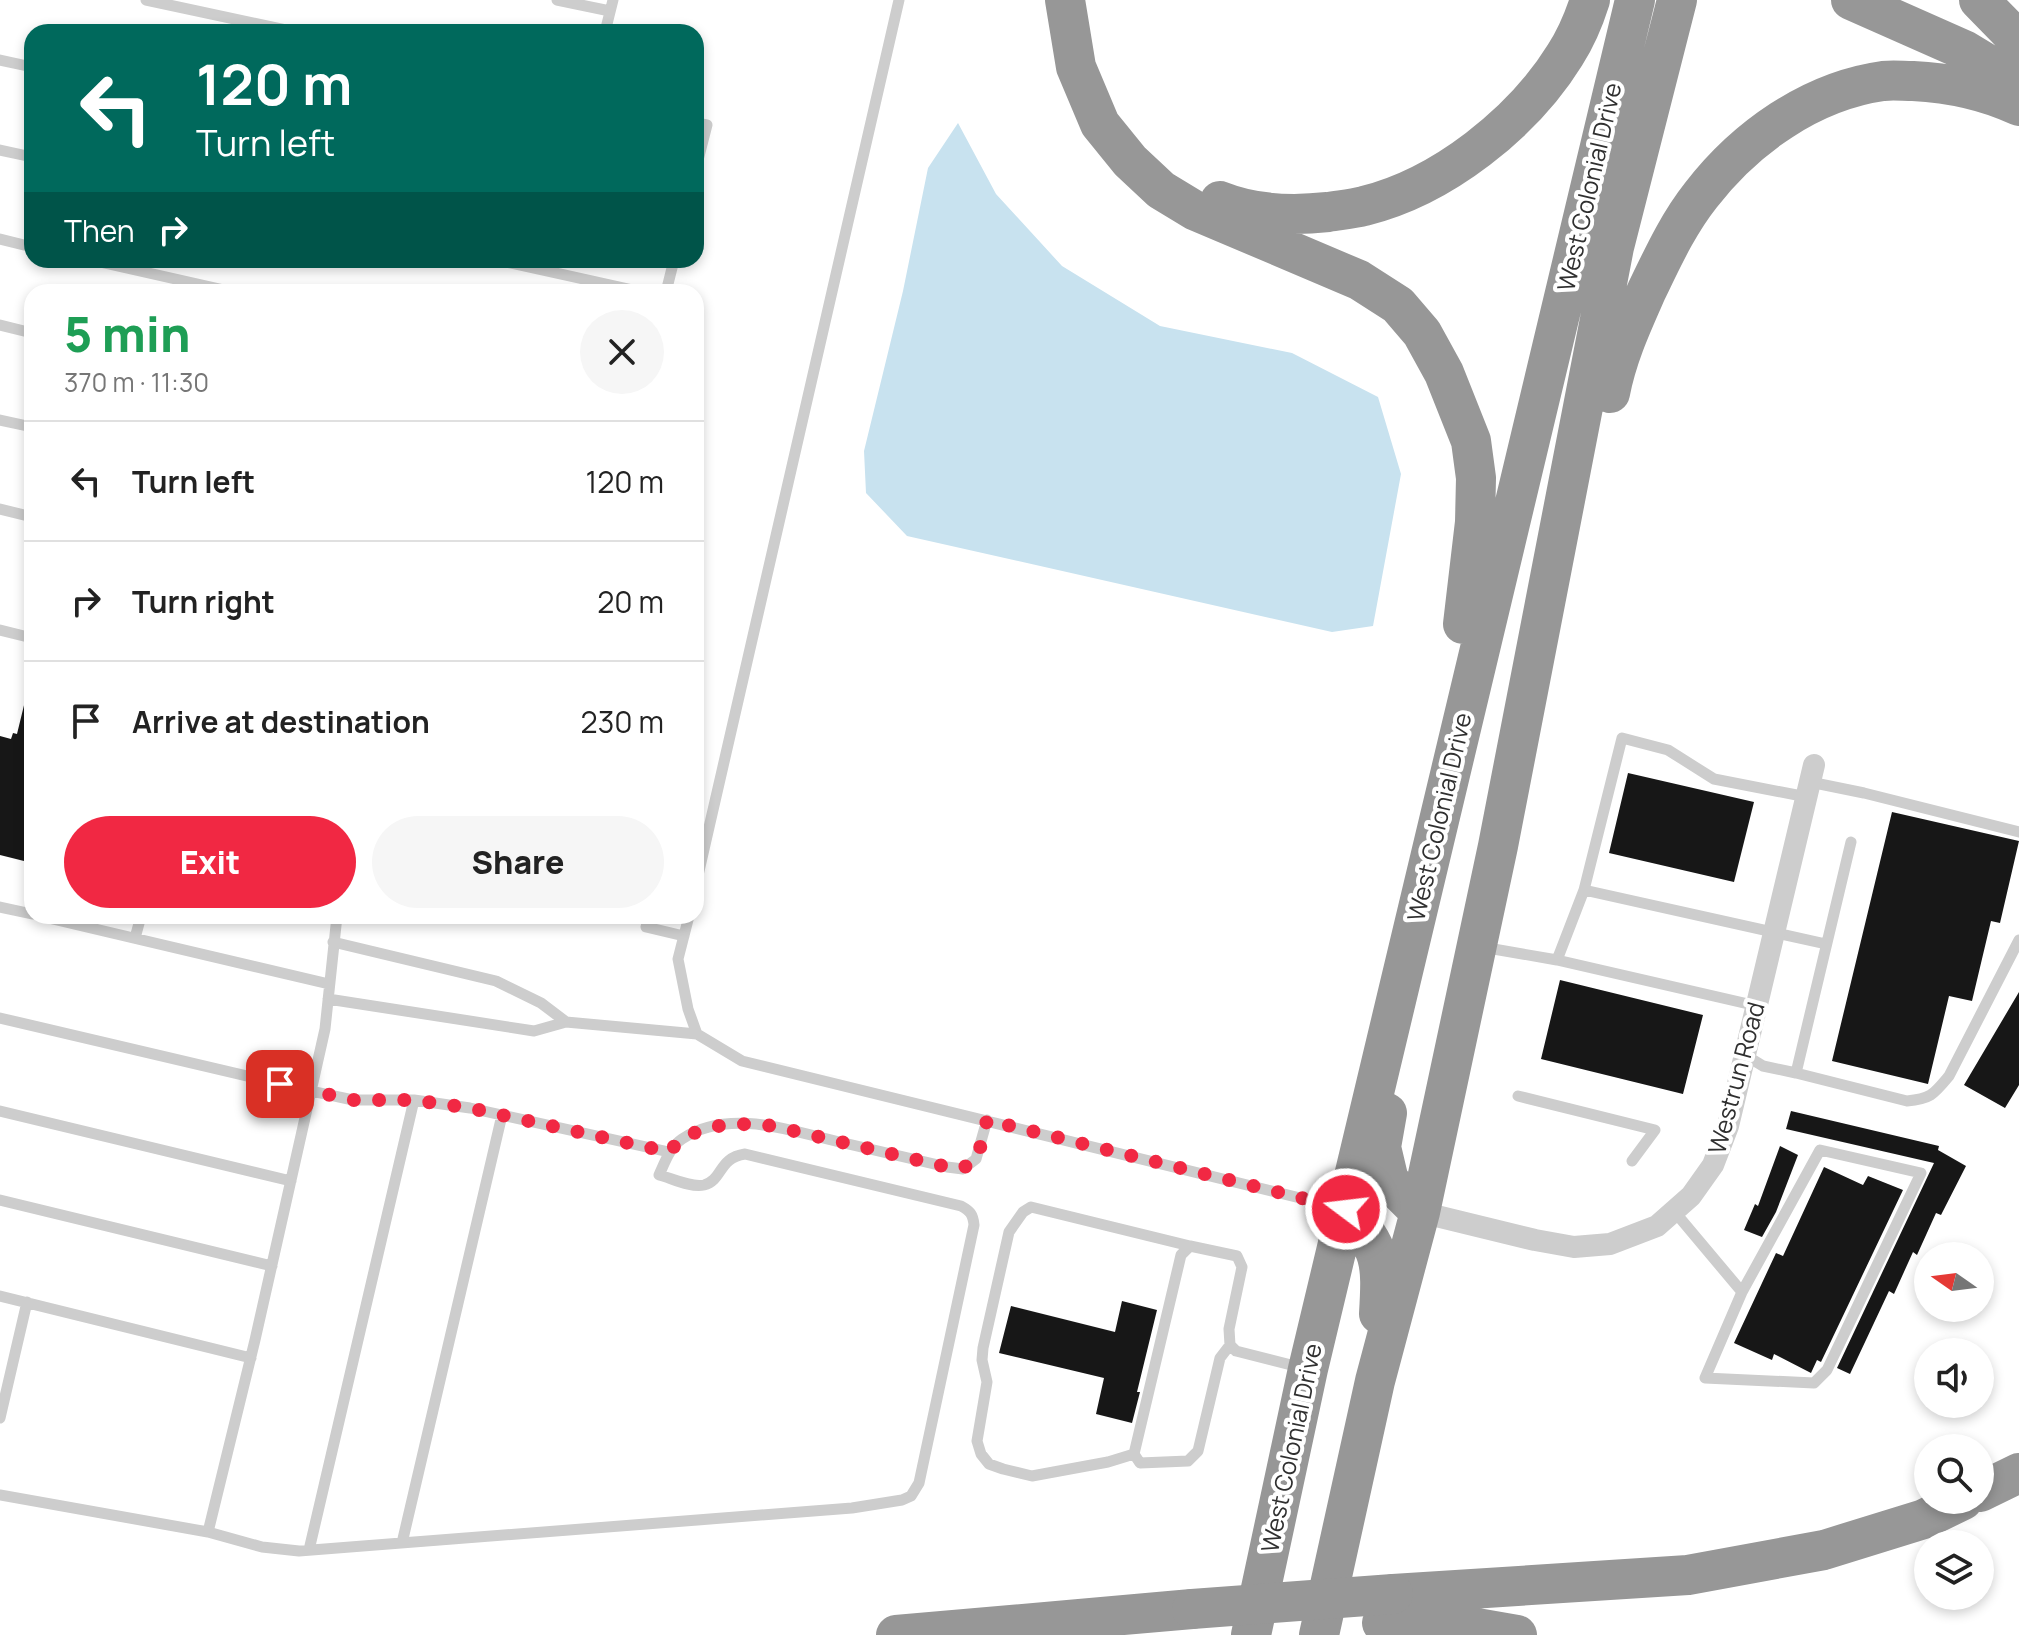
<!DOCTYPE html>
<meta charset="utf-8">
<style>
body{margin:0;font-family:Manrope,sans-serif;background:#f6f6f6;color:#222;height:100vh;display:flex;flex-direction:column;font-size:30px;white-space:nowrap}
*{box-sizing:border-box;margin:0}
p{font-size:26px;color:#767676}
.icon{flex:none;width:44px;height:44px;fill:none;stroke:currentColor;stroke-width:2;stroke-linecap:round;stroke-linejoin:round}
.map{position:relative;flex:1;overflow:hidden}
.details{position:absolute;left:24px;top:284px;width:680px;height:640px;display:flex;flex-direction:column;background:#fff;border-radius:24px;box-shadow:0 4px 12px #0003}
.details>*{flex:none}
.banner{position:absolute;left:24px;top:24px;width:680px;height:244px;border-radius:24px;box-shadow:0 4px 12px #0003;background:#00695c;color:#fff;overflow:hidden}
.needle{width:52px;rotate:284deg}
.tools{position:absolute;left:1914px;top:1242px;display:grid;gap:16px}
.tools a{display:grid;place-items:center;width:80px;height:80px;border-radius:50%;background:#fff;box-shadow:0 4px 12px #0003;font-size:40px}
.pin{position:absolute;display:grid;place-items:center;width:68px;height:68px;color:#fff;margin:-34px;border-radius:16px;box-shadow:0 4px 12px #0006}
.me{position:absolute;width:88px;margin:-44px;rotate:285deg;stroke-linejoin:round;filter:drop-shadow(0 0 6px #0008)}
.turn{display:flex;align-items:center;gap:28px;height:168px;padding:0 40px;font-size:36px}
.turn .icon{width:104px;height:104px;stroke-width:2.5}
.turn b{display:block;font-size:56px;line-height:68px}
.then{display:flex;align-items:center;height:76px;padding:0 40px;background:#0003;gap:16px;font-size:30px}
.round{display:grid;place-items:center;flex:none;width:84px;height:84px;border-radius:42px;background:#f6f6f6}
.headline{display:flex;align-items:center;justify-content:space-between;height:136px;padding:0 40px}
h1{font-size:48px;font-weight:800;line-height:60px;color:#1e9e55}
.cta{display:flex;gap:16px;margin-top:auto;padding:16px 40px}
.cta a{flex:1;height:92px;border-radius:48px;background:#f12843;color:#fff;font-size:32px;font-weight:800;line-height:92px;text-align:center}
.cta a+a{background:#f6f6f6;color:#222}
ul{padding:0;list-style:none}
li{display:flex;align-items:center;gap:24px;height:120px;padding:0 40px;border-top:2px solid #e0e0e0}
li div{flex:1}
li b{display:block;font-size:30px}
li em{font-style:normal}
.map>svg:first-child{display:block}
.water{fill:#c8e2ef}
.building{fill:#171717}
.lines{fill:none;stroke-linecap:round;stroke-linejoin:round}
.lane{stroke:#cdcdcd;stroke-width:11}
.street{stroke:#cdcdcd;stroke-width:22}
.highway{stroke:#979797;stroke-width:40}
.highway-bridge{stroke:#979797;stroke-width:40}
.route{stroke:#f12843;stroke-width:14;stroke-dasharray:0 25.2}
.labels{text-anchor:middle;stroke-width:8;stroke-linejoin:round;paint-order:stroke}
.street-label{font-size:24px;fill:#303030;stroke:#fff}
</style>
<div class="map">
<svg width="2019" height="1635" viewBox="0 0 2019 1635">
<rect width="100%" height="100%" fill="#fff"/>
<!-- water -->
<path class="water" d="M958,123L996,194L1062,266L1160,326L1292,353L1378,397L1401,474L1373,626L1332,632L907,536L866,493L864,451L903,291L928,168Z"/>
<!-- building -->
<path class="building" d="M26,697L32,698V863L0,855V736L11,739L13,733L17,734Z
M1628,773L1754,802L1734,882L1609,853Z
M1892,812L2019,841L2000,923L1991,921L1972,1001L1949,996L1928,1084L1832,1061Z
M1560,980L1703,1015L1683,1094L1541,1059Z
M2019,992V1085L2005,1108L1964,1085Z
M1791,1111L1939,1146L1938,1150L1966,1166L1941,1215L1936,1213L1917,1255L1913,1252L1894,1294L1889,1291L1850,1374L1837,1368L1934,1163L1786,1129Z
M1780,1146L1798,1155L1776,1212L1762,1237L1744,1230L1755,1204L1758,1206Z
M1824,1167L1863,1185L1868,1176L1903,1190L1821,1362L1817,1360L1811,1373L1774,1354L1772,1360L1734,1343L1776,1253L1783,1256Z
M1122,1301L1157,1310L1137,1392H1140L1132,1423L1096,1414L1104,1378L999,1353L1011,1306L1115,1332Z"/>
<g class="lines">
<!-- lane -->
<path class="lane" d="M146,0L295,32
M557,0L610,11
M605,32L613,0
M0,60L32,67
M696,123L707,125L696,168
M0,150L32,157
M0,239L32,247
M91,260L233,292
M497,260L642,292
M666,292L674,260
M0,325L32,333
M0,420L32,427
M0,509L32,517
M0,630L32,638
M1810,782L1864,793L2019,832
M1807,797L1714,779L1668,750L1622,738L1584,890L1826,944
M696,884L899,0
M0,907L32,914
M40,916L329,984
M649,916L646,927L684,936
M689,916L678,959L688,1009L697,1034L742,1061L1341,1208
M135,938L141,916
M1482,947L1557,960L1584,890
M1557,960L1757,1006
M328,999L534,1031L566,1022L541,1003L496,981L333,942
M0,1018L311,1091L353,1100H414L470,1108L669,1152
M566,1022L697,1034
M1745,1055L1763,1066L1796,1073L1851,842
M1796,1073L1907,1101C1931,1099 1934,1094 1949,1076L2019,940
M1518,1096L1655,1130L1632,1161
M0,1111L291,1181
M0,1200L272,1266
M1674,1211L1742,1292L1705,1378L1814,1383L1827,1370L1921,1173L1820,1150L1742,1292
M0,1296L251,1358
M1230,1345L1220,1358L1198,1451L1188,1461L1140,1463L1134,1454L1181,1255L1190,1246L1237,1256L1242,1267L1229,1329L1230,1345L1236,1351L1303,1368
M0,1418L27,1302
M1134,1454L1108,1462L1032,1476L1003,1469L989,1464L981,1454L977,1441L987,1382L982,1360L983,1348L1009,1232L1023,1212L1031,1207L1190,1246
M0,1495L208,1532L255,1340L325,1029L337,916
M208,1532L262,1547L299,1551L852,1508L902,1500L911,1496L919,1483L974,1225C973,1214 970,1211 961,1206L745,1154C718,1158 723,1180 704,1185C691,1188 671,1178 659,1175C665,1162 670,1147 682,1139C730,1107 794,1132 844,1143C879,1151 913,1159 947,1167L963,1169L976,1159L987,1120
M402,1543L502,1115
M309,1550L414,1100"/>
<!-- street -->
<path class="street" d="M1420,1212L1535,1240L1574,1247L1610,1244L1657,1226L1691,1196L1713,1165L1728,1126L1814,765"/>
<!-- highway -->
<path class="highway" d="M1065,0L1076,67L1100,124L1130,161L1161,190L1194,210L1359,280L1398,305L1422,333L1444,373L1471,441L1476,478L1475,522L1463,624
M1851,0L1964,50L2019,83
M1979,0L2019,41
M1220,201C1255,215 1291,216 1328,212C1340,210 1353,209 1364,206C1442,187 1523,123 1565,55C1576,38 1584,19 1590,0
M1610,393C1617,356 1632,324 1647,290C1663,257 1678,224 1701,195C1745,138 1811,91 1883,81C1893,80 1903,81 1913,81C1951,83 1985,90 2019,106
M1387,1113L1381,1147L1389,1181L1420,1212
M1346,1209C1382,1249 1382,1262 1379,1314
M1980,1492L2019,1473
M1393,1594L1688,1575L1824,1550L1924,1519L1963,1500
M1382,1623L1471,1627L1517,1635
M896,1635L1192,1609
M1251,1635L1308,1369L1635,0
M1319,1635L1375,1381L1420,1212L1498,846L1614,247L1677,0"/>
<!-- highway-bridge -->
<path class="highway-bridge" d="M1192,1609L1393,1594"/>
</g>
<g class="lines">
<!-- route -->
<path class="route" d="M280,1084L353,1100H414L470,1108L669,1152C694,1122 737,1122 773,1126L956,1169C980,1167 982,1140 987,1120L1346,1209"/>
</g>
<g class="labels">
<!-- street labels -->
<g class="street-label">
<text transform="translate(1590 187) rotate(-77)" y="8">West Colonial Drive</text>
<text transform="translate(1440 817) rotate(-77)" y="8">West Colonial Drive</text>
<text transform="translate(1737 1078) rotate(-75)" y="8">Westrun Road</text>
<text transform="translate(1292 1448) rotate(-78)" y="8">West Colonial Drive</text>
</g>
</g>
</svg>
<div class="tools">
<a><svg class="needle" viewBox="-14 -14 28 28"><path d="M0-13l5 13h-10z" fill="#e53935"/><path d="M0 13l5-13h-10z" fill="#767676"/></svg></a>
<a><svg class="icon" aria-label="sound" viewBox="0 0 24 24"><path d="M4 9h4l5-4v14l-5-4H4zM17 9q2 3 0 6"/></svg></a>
<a><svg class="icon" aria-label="search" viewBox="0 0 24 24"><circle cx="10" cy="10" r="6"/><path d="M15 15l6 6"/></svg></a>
<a><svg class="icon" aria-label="layers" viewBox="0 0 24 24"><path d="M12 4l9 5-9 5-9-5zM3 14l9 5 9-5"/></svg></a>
</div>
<div class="pin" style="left:280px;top:1084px;background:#d93025"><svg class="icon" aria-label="arrive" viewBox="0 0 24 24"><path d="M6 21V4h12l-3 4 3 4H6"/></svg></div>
<svg class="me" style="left:1346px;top:1209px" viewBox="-20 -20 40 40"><circle r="17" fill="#f12843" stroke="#fff" stroke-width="3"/><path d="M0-11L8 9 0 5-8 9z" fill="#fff"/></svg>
<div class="banner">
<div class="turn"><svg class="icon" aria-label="left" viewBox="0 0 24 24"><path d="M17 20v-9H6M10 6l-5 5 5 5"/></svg><div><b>120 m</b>Turn left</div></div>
<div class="then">Then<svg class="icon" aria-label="right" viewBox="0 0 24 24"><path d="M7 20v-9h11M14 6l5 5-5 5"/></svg></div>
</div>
<section class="details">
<div class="headline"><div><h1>5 min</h1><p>370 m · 11:30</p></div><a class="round"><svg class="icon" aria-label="close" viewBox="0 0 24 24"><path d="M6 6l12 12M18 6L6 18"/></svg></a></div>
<ul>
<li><svg class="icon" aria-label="left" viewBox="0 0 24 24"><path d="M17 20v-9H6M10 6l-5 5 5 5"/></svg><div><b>Turn left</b></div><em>120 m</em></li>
<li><svg class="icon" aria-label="right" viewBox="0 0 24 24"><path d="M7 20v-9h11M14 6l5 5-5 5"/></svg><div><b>Turn right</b></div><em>20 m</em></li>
<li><svg class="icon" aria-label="arrive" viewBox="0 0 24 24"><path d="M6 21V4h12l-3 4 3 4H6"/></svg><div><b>Arrive at destination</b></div><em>230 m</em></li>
</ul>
<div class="cta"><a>Exit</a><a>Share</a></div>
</section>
</div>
